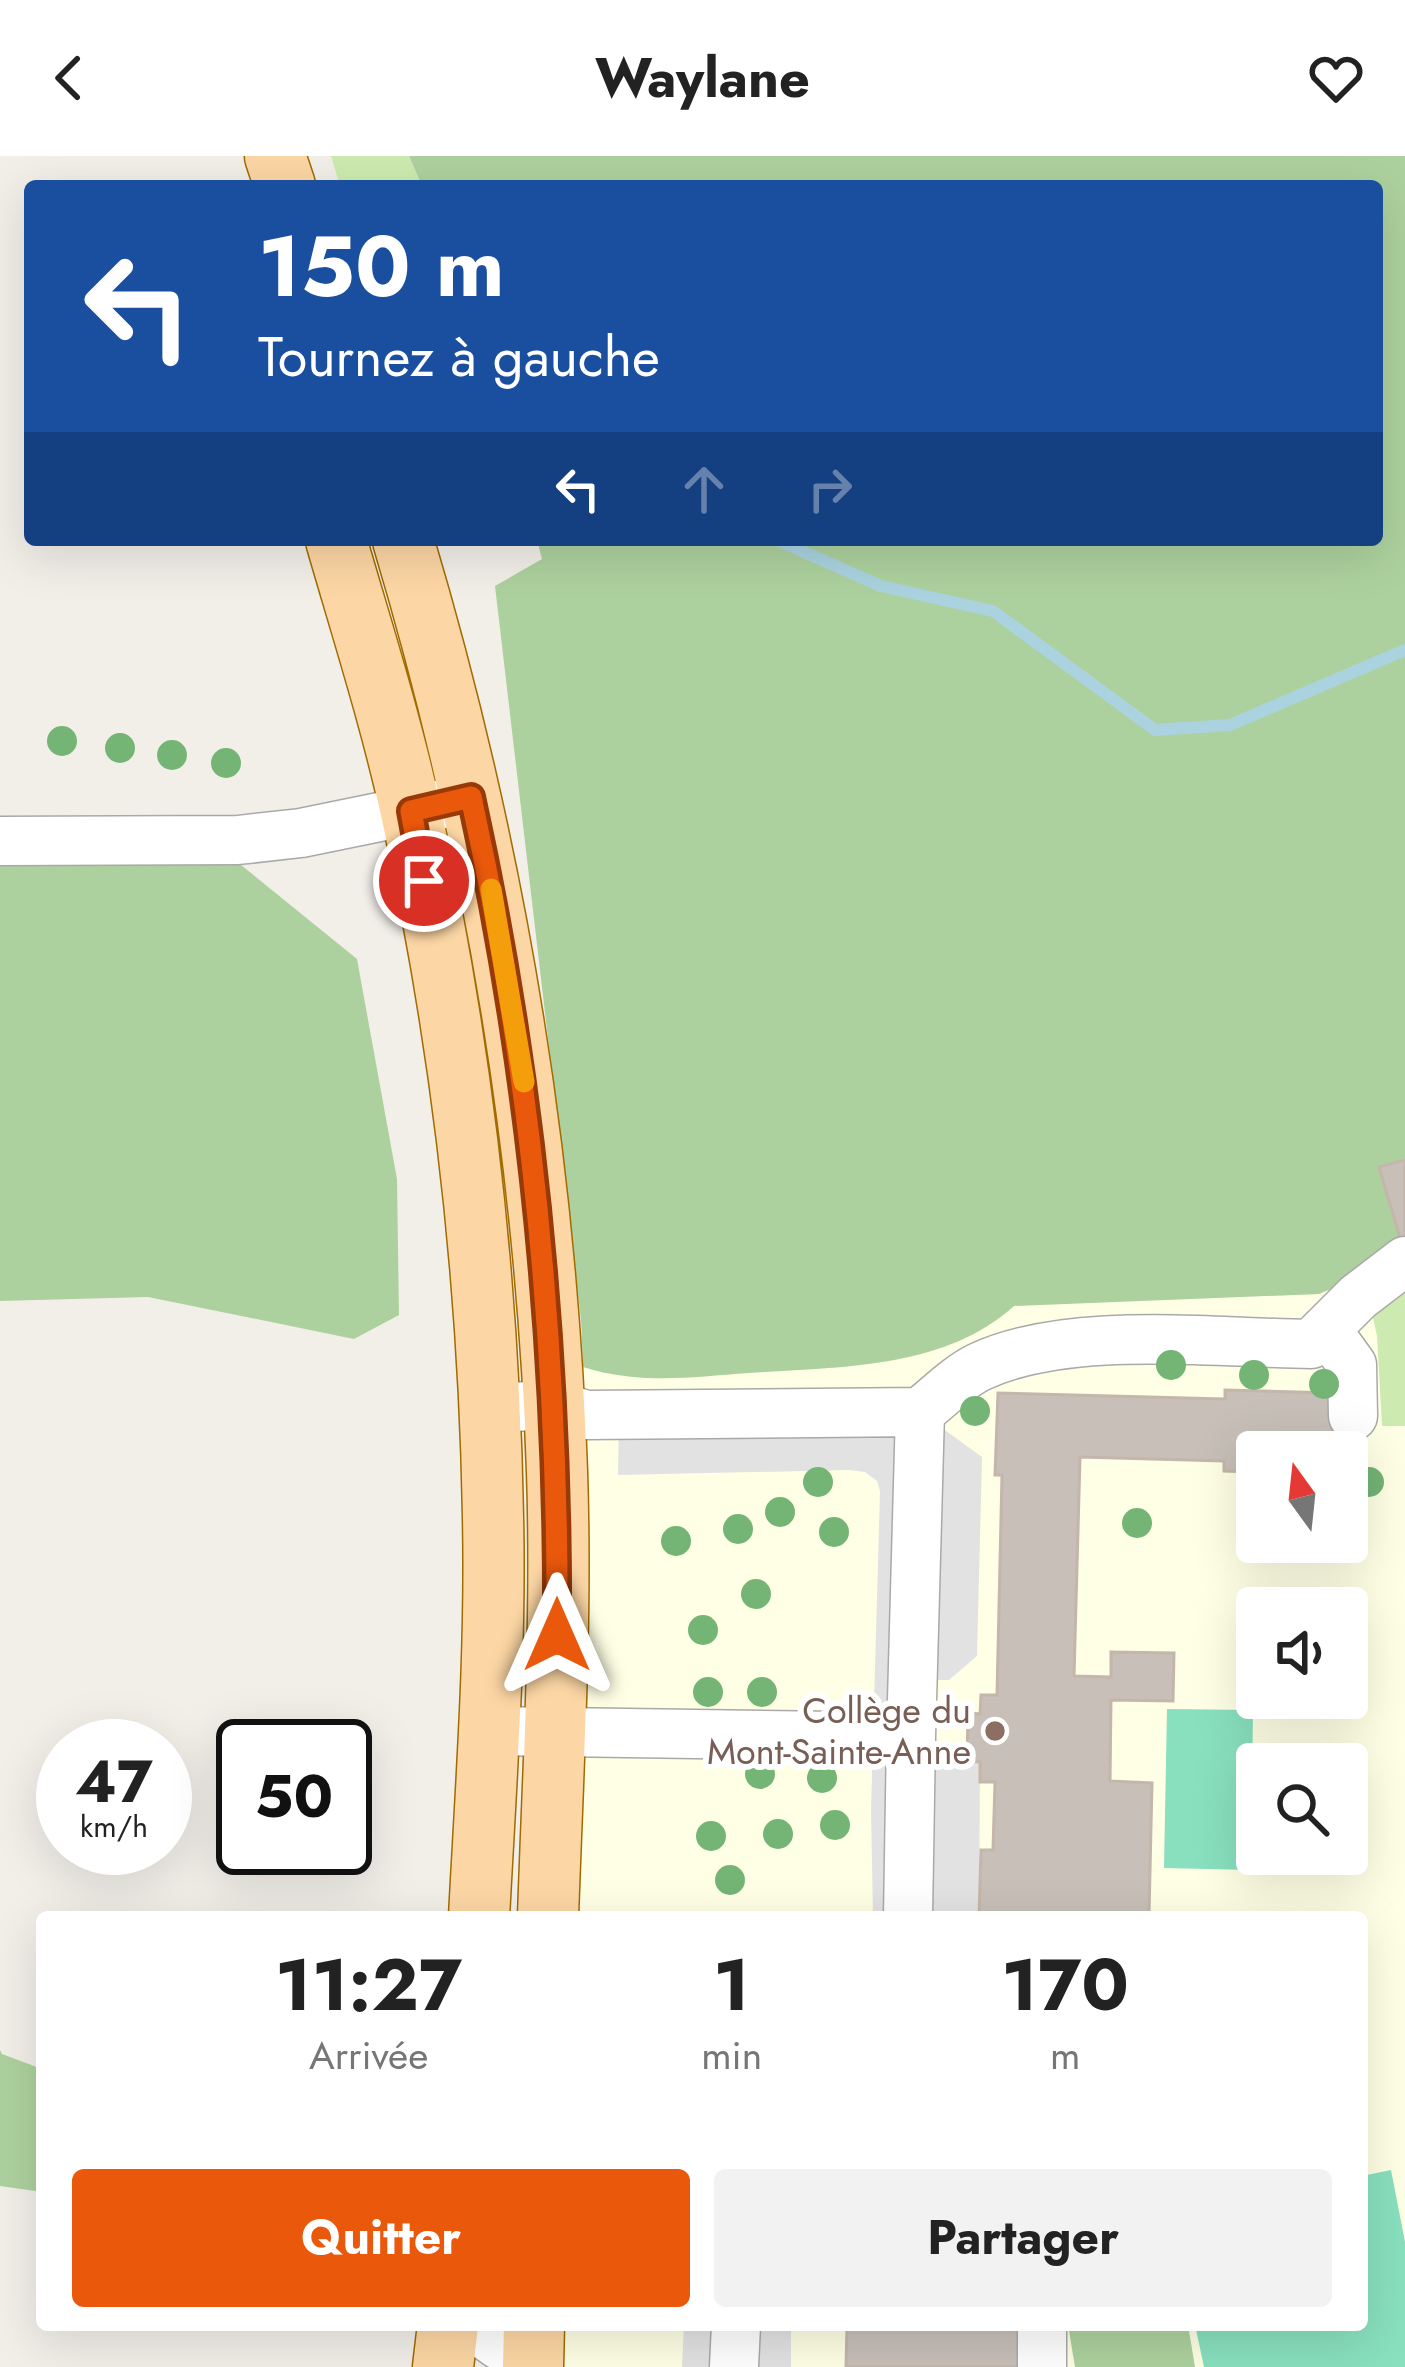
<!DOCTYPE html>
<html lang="fr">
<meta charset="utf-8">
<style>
body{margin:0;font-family:Jost,sans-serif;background:#f2f2f2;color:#222;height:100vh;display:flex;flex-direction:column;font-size:45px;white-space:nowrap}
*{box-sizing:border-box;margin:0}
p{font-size:39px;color:#767676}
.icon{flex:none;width:66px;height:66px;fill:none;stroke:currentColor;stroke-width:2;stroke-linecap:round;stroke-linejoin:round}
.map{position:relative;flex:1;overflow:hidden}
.sheet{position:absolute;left:36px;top:1755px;width:1332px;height:420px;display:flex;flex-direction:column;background:#fff;border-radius:12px;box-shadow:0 12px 48px #0002}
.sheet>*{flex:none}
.banner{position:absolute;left:24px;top:24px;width:1359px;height:366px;border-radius:12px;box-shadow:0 12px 48px #0002;background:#1a4fa0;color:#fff;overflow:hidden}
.needle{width:78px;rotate:345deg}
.fabs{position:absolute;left:1236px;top:1275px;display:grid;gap:24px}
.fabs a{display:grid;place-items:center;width:132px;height:132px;border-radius:12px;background:#fff;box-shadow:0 12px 48px #0002;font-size:60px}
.speed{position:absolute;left:36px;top:1563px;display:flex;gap:24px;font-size:60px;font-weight:700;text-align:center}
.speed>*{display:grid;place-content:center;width:156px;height:156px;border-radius:50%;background:#fff;box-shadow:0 12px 48px #0002;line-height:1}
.speed small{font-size:30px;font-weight:400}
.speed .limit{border:6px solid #111;border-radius:18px;background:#fff;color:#111}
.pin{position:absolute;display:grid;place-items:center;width:102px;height:102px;color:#fff;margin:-51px;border:6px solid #fff;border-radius:50%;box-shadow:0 3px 12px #0007}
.me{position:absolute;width:132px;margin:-66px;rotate:0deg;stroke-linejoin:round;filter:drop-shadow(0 0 9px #0008)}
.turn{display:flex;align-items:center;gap:42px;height:252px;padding:0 36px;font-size:54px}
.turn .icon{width:156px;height:156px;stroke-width:2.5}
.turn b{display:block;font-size:84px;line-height:102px}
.lanes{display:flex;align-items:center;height:114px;padding:0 36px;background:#0003;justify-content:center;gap:60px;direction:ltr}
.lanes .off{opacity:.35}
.eta{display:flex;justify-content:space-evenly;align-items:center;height:204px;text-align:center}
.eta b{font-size:72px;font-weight:700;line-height:84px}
.button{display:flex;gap:24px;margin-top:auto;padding:24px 36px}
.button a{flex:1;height:138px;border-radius:12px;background:#ea580c;color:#fff;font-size:48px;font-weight:700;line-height:138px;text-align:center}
.button a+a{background:#f2f2f2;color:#222}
header{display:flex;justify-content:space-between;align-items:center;height:156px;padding:0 36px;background:#fff;font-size:54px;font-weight:700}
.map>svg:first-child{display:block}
.education{fill:#ffffe5;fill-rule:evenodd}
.grass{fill:#cdebb0}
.forest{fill:#add19e}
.pitch{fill:#88e0be}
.parking{fill:#e2e2e2}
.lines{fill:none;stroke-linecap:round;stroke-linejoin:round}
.stream{stroke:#aad3df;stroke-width:12}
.building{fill:#c7bfb8;stroke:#c4b6ab;stroke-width:3}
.minor-casing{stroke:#a9a9a9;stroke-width:51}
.major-casing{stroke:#a06b00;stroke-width:63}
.minor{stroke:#fff;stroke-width:48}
.major{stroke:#fcd6a4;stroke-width:60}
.tree{fill:#74b475}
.route-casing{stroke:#983908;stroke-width:30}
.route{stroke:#ea580c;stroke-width:21}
.slow{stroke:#f59e0b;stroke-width:21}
.education-dot{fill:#8d6e63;stroke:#fff;stroke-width:4.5}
.labels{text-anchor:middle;stroke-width:12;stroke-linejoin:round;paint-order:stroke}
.education-label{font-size:36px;fill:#785e54;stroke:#fff;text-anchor:end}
</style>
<header><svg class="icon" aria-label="back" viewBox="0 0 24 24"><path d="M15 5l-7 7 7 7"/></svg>Waylane<svg class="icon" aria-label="heart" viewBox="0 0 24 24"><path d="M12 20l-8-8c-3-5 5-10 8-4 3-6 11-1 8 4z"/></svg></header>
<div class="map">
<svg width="1405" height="2211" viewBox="0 0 1405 2211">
<rect width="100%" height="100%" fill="#f2efe9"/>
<!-- education -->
<path class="education" d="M1405,1004V2211H563L564,2169H1362V1761H578L589,1408L581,1164L1319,1138L1338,1130L1379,1011ZM1257,1296H1347V1386H1257ZM1257,1452H1347V1542H1257ZM1257,1608H1347V1698H1257Z"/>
<!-- grass -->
<path class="grass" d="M331,0H409L422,30H340Z
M1405,1126V1270H1382L1377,1180L1371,1153Z"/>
<!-- forest -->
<path class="forest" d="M409,0H1405V1004L1379,1012L1400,1082L1338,1130L1319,1138L1014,1150C945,1213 838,1211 749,1217C691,1221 640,1229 583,1211L581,1164L495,430L542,403L537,384H1377V30H422Z
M235,704L357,803L397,1023L399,1159L354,1183L148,1141L0,1145V706Z
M0,1894L2,1898L42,1913V2036L0,2030Z
M1068,2169H1188L1195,2211H1075Z"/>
<!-- pitch -->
<path class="pitch" d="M1167,1553L1253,1554L1251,1714L1164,1712Z
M1391,2014L1405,2086V2211H1204L1195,2169H1362V2020Z"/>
<!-- parking -->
<path class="parking" d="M920,1256L982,1301L977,1500L949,1524H913L912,1605L980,1606L979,1761H873L871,1654L880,1335L877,1325L865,1316L849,1314L618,1319L619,1259Z
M684,2169H791V2211H682Z"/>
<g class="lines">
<!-- stream -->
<path class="stream" d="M777,384L881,430L993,455L1155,574L1230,569L1405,494"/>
</g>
<!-- building -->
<path class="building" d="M1405,1004V1081L1400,1082L1379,1011Z
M1225,1234L1333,1237L1331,1296H1257L1252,1316L1224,1315V1305L1080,1301L1074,1520L1111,1521V1496L1174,1497L1173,1545L1111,1544L1110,1625L1152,1627L1149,1760L1152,1761H979L981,1694H993L995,1626H980V1606L967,1605L968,1557L980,1558L981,1539H997L1002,1319H995L998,1237L1225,1243Z
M847,2169H1029L1028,2211H846Z"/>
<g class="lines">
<defs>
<path id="minor" d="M0,685L238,684L301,677L443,648
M1326,1173L1352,1209L1353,1260
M489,1252L554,1249L586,1259L920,1256L911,1581L489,1575
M920,1256C939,1241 957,1222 979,1211C1068,1169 1214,1187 1311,1188L1358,1141L1405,1105
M908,1761L911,1581
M471,2169L499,2189L534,2193
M734,2211L736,2169
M1042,2211V2169"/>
<path id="major" d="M275,0L285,30
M336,384C362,474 391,564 411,656C462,887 489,1124 493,1361C496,1494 486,1628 479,1761
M403,384C494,688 546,998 557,1315C562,1464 553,1613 548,1761
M443,2211L448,2169
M533,2211L534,2169"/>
</defs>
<!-- minor casing -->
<use href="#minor" class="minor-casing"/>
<!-- major casing -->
<use href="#major" class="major-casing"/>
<!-- minor -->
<use href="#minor" class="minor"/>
<!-- major -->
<use href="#major" class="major"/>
</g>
<!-- trees -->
<g class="tree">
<circle cx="62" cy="585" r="15"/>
<circle cx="120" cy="592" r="15"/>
<circle cx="172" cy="599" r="15"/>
<circle cx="226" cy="607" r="15"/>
<circle cx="1171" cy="1209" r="15"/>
<circle cx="1254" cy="1219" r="15"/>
<circle cx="1324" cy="1228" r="15"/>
<circle cx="975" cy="1255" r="15"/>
<circle cx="818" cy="1326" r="15"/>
<circle cx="1369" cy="1326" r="15"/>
<circle cx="780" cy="1356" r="15"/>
<circle cx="1137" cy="1367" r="15"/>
<circle cx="738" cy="1373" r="15"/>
<circle cx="834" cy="1376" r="15"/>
<circle cx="676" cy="1385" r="15"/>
<circle cx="756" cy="1438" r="15"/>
<circle cx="703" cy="1474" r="15"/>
<circle cx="708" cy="1536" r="15"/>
<circle cx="762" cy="1536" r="15"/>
<circle cx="760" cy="1618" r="15"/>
<circle cx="822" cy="1622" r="15"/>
<circle cx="835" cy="1669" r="15"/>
<circle cx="778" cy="1678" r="15"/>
<circle cx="711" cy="1680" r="15"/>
<circle cx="730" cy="1724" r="15"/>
</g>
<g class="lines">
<defs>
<path id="route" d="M424,725L411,655L471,641C532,918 559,1195 557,1479"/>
</defs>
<!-- route casing -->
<use href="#route" class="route-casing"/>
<!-- route -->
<use href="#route" class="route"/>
<!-- slow -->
<path class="slow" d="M491,733L524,926"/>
</g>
<!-- markers -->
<circle class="education-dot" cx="995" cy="1575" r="12"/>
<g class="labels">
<!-- education labels -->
<g class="education-label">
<text x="971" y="1567">Collège du<tspan x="971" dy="41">Mont-Sainte-Anne</tspan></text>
</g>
</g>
</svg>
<div class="fabs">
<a><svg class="needle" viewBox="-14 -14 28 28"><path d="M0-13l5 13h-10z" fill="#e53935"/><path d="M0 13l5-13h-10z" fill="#767676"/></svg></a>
<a><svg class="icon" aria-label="sound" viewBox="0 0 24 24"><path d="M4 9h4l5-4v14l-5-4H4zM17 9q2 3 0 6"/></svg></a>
<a><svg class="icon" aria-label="search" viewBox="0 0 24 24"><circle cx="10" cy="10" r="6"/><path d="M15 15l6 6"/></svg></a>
</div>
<div class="speed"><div>47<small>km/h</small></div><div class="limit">50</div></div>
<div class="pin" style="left:424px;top:725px;background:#d93025"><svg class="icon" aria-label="arrive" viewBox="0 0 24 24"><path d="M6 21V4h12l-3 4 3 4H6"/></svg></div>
<svg class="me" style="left:557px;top:1479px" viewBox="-20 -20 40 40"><path d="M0-17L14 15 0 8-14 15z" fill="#ea580c" stroke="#fff" stroke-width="4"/></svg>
<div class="banner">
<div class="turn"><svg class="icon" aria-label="left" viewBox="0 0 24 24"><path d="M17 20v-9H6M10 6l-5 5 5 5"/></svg><div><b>150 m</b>Tournez à gauche</div></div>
<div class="lanes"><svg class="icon" aria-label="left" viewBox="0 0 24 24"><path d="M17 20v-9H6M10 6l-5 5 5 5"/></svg><svg class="icon off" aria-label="ahead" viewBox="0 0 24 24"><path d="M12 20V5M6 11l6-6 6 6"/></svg><svg class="icon off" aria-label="right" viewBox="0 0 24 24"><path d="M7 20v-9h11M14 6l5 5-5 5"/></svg></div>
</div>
<section class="sheet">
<div class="eta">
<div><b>11:27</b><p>Arrivée</p></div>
<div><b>1</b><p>min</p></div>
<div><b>170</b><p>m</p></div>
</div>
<div class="button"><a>Quitter</a><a>Partager</a></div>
</section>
</div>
